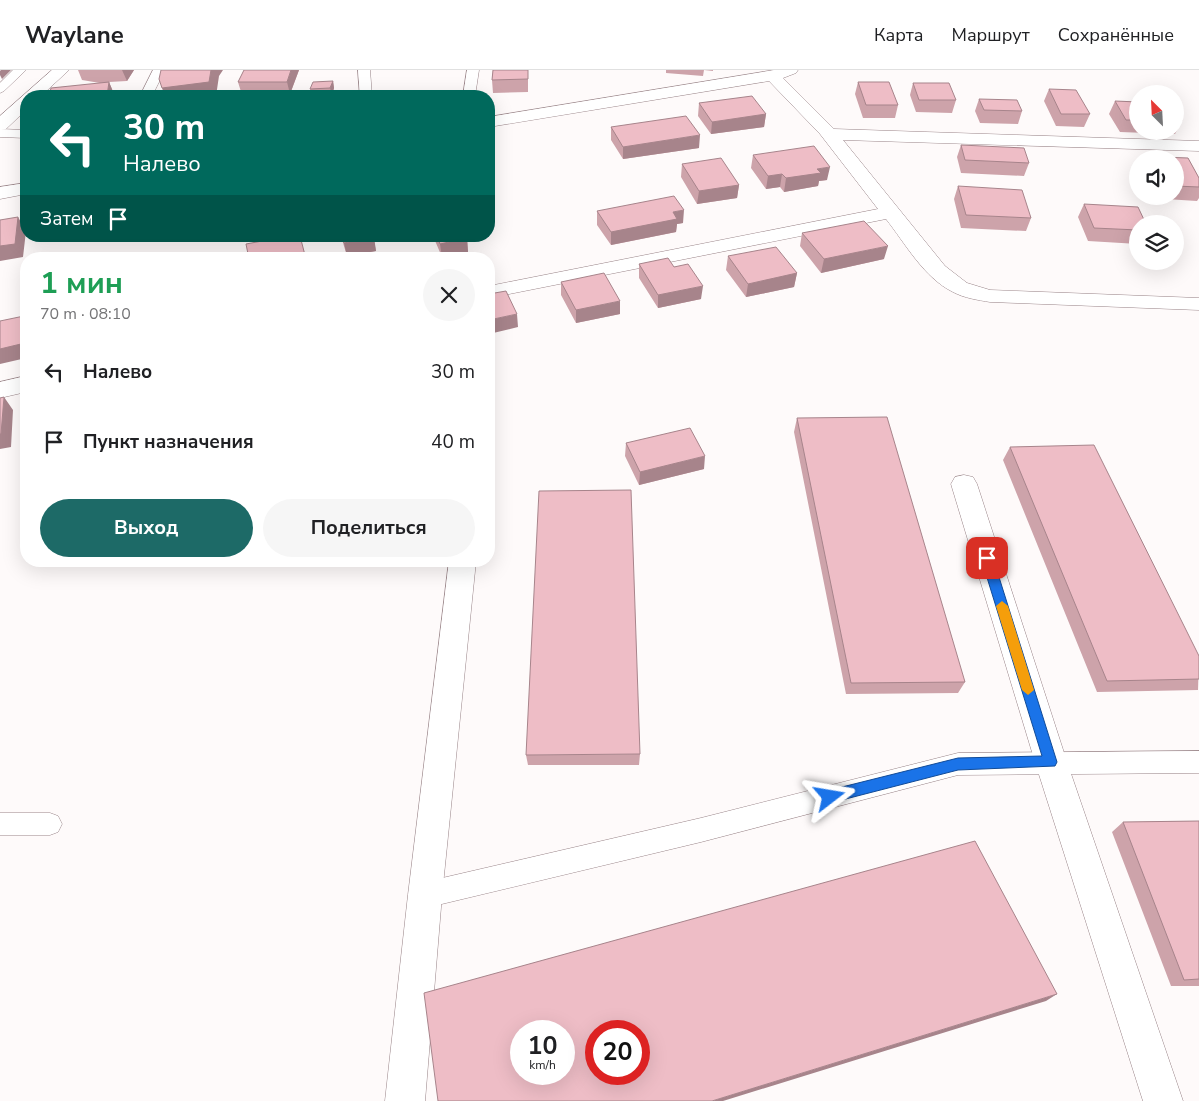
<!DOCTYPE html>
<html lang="ru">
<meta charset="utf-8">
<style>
body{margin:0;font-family:"Nunito Sans",sans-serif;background:#f6f6f6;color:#202124;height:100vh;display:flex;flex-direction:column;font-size:19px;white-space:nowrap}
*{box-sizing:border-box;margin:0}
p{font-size:16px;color:#757577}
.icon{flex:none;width:28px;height:28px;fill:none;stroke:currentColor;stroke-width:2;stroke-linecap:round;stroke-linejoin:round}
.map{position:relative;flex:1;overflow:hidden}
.sheet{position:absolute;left:20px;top:182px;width:475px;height:315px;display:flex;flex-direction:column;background:#fff;border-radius:20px;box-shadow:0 5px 20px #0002}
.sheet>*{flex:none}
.hud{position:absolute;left:20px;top:20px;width:475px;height:152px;border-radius:20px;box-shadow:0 5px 20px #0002;background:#00695c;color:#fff;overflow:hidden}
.needle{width:32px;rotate:336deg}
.fabs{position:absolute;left:1129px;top:15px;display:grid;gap:10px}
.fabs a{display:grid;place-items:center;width:55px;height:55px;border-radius:50%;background:#fff;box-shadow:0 5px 20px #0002;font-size:25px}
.speed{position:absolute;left:510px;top:950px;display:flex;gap:10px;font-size:25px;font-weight:700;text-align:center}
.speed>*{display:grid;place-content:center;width:65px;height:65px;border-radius:50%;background:#fff;box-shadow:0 5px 20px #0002;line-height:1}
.speed small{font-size:12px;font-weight:400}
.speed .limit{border:8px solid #d22;background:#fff;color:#111}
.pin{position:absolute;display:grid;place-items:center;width:42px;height:42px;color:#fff;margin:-21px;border-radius:10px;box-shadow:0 2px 8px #0006}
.me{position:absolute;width:55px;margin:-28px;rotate:76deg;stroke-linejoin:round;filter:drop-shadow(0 0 4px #0008)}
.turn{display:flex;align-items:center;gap:18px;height:105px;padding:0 20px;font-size:22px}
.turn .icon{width:65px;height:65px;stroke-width:2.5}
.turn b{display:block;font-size:35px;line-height:42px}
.then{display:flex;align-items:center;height:48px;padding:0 20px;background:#0003;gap:10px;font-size:19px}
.round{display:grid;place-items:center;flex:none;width:52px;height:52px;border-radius:26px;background:#f6f6f6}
.summary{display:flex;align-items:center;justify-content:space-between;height:85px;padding:0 20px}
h1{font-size:30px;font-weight:700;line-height:38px;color:#1e9e55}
.action{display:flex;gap:10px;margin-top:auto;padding:10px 20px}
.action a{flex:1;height:58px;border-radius:30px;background:#1d6a67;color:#fff;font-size:20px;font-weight:700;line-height:58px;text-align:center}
.action a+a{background:#f6f6f6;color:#202124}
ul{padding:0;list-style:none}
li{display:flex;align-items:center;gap:15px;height:70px;padding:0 20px}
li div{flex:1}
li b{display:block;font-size:19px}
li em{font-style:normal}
header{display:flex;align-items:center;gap:30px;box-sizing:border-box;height:70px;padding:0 25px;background:#fff;border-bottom:1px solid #e0e0e0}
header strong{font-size:24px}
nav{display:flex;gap:28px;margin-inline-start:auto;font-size:18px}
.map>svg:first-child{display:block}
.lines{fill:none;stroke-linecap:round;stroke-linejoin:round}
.lane-casing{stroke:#988387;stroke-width:1}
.street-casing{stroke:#988387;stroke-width:1}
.lane{fill:#fff;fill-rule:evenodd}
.street{fill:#fff;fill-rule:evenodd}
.wall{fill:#cda3aa}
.shaded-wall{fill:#a7848b}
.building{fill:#eebdc6;stroke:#a7848b;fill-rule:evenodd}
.route{fill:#1a73e8;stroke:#114b97}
.slow{fill:#f59e0b}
</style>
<header>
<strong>Waylane</strong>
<nav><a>Карта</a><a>Маршрут</a><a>Сохранённые</a></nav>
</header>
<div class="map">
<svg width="1199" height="1031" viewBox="0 0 1199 1031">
<rect width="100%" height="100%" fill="#fefafa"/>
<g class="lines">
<defs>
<path id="lane" d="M13,0H26L4,21L0,23V13Z
M153,0H165L152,26H140Z
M358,0H370L372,26H360Z
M467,0H479L475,26H463Z
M0,59L26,60V68L0,67Z
M1199,681V703L958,705L701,772L425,838L416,834L412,825L416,816L425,812L701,748L958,683Z
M0,743H50L58,746L62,754L58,762L50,765H0Z"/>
<path id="street" d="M52,0H69L41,26H26V40L6,59L0,60V46Z
M774,0H798L796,3L783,8L834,59L1199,71V81L843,70L945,196L967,213L990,220L1199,228V240L990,232C978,230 964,228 953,222C924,208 905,173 886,149L489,228V216L878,139L820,64L769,11L489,57V47Z
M26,113V124L0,129V117Z
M26,306V322L0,328V312Z
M964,405L973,407L977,414L1067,692L1183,1031H1143L1035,692L951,414L955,407Z
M449,491H476L442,825L425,1031H385L408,825Z"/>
</defs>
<!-- lane casing -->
<use href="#lane" class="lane-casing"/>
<!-- street casing -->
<use href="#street" class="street-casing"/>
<!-- lane -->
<use href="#lane" class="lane"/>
<!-- street -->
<use href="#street" class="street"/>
</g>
<!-- wall -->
<path class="wall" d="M78,0H134L127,11L109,12L114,24V26H49L100,13L82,10Z
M244,0H299L290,24L242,25L238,12Z
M493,0H528V22L493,23L492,10Z
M666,0H713V1L704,0L703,6L666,3Z
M333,11L334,18L332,25H312L310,19Z
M858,12L898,35L895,48H863L855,24Z
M913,13L956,30L952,43L916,42L910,25Z
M1049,19L1090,44L1084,57L1056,56L1044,31Z
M979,29L1022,41L1018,54L980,53L975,41Z
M1115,31L1138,32V61H1175V41L1182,51L1175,64L1120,62L1109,44Z
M699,33L766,44L764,57L711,64L698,46Z
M611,57L699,78L623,89L611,70Z
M961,75L1029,93L1024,106L961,103L957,87Z
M753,85L827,110L819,111L818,116L784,122L780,117L766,119L751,98Z
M1159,87L1188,88L1199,108V128L1197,131L1150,128L1149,126H1175V89H1158Z
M682,94L739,115L737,128L697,134L681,107Z
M958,116L1031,148L1026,161L961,158L954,129Z
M1084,134L1138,154V174L1088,171L1078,147Z
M597,141L683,153L677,154L676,162L611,175L597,155Z
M802,163L884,189L821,203L800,176Z
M341,166H373L376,181L347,186Z
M433,166H466L467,168L468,182L442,187Z
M728,186L797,203L794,217L746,227L726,200Z
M639,194L674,197L701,229L658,238L639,208Z
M561,212L620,244L576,253L561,225Z
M797,348L965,612L958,623L846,624L794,362Z
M626,373L704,399L639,415L625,386Z
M1010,377L1199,586L1198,620L1097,622L1003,390Z
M640,684L639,695H528L526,685Z
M1199,751V916H1171L1112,762L1123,752Z"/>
<!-- shaded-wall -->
<path class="shaded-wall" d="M1,0H11L2,9L0,5V1Z
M122,0H134L127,11Z
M211,0H223L219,6L216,26H165L162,18Z
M291,0H299L290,24L287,12Z
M333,11L334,18L332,25L330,18Z
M109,12L114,24V26H107Z
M766,44L764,57L711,64L712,52Z
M700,65L699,78L623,89V77Z
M830,97L827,110L819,111L818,116L784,122L786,108L817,99Z
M782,104L780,117L766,119L768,106Z
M739,115L737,128L697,134L699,121Z
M684,140L683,153L677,154L676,162L611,175V162L673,142Z
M18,147L26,161L23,187L0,191V176Z
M374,167L376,181L347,186L344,173Z
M467,168L468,182L442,187L440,174Z
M888,176L884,189L821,203L824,189Z
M797,203L794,217L746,227L748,214Z
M703,216L701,229L658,238V225Z
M620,231V244L576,253V240Z
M517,244L518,257L489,264V250Z
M24,246L26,250V288L0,294V279Z
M4,327L13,340L11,377L0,379V364Z
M705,386L704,399L639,415L640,402Z
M1057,924L1046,931L723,1031H712Z"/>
<!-- building -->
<path class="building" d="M161,0H211L209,12L162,18L159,9Z
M244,0H291L287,12H238Z
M493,0H528V9L492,10Z
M333,11L330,18L310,19L313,12Z
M109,12L107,26H49L51,18Z
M858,12H889L898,35H866Z
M913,13H949L956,30H919Z
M1049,19L1076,20L1090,44H1061Z
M752,26L766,44L712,52L699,33Z
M979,29L1017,30L1022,41L984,40Z
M1115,31L1138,32V50H1126Z
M1175,41L1182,51H1175Z
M686,46L700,65L623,77L611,57Z
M961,75L1024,78L1029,93L965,90Z
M814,76L830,97L817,99L821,103L786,108L782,104L768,106L753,85Z
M1159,87L1188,88L1199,108V117L1175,116V89H1160Z
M721,88L739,115L699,121L682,94Z
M958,116L1022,120L1031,148L966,145Z
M674,126L684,140L673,142L677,149L611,162L597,141Z
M1084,134L1138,137L1146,154H1138V160L1094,158Z
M18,147L15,174L0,176V150Z
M864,151L888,176L824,189L802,163Z
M289,166H300L306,189H249L246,174Z
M341,166H373L374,167L344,173Z
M437,166H466L467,168L440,174Z
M776,177L797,203L748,214L728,186Z
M668,188L674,197L688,194L703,216L658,225L639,194Z
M604,203L620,231L576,240L561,212Z
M506,221L517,244L489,250V224Z
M24,246L25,273L0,279V251Z
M4,327L1,364H0V328Z
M887,347L965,612L851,613L797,348Z
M690,358L705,386L640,402L626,373Z
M1094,375L1199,586V609L1107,611L1010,377Z
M631,420L640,684L526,685L539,421Z
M1199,751V909L1184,910L1123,752Z
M975,771L1057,924L712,1031H438L424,923ZM521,961H564V1004H521ZM596,961H639V1004H596Z"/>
<!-- route -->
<path class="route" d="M987,484L993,488L1057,692L1055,696L958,700L830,733L825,731L823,727L825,722L830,720L958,688L1042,686L981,488Z"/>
<!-- slow -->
<path class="slow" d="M1002,531L1008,536L1034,620L1028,625L1022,620L996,536Z"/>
</svg>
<div class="fabs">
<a><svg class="needle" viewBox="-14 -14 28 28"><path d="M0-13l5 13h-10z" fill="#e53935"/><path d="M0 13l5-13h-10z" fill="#757577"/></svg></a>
<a><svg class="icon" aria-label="sound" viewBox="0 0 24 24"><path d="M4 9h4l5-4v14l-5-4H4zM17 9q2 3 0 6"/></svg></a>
<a><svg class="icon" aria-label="layers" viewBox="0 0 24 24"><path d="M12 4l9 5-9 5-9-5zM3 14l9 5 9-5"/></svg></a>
</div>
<div class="speed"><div>10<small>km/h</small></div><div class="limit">20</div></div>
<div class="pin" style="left:987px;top:488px;background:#d93025"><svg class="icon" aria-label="arrive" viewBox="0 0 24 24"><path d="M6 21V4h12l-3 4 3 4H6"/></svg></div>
<svg class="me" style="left:830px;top:727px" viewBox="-20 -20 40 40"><path d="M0-17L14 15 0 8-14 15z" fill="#1a73e8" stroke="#fff" stroke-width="4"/></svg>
<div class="hud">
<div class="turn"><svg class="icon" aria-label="left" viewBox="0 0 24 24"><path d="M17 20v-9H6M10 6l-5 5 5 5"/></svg><div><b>30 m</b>Налево</div></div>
<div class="then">Затем<svg class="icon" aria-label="arrive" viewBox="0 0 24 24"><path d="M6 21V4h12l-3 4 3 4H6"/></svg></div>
</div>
<section class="sheet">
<div class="summary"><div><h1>1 мин</h1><p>70 m · 08:10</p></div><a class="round"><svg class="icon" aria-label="close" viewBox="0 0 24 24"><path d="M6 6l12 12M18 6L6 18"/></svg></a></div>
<ul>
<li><svg class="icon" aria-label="left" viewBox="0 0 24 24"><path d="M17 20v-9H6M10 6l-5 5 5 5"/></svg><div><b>Налево</b></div><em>30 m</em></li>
<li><svg class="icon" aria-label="arrive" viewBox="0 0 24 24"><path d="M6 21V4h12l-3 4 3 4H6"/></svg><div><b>Пункт назначения</b></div><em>40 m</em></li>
</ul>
<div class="action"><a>Выход</a><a>Поделиться</a></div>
</section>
</div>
